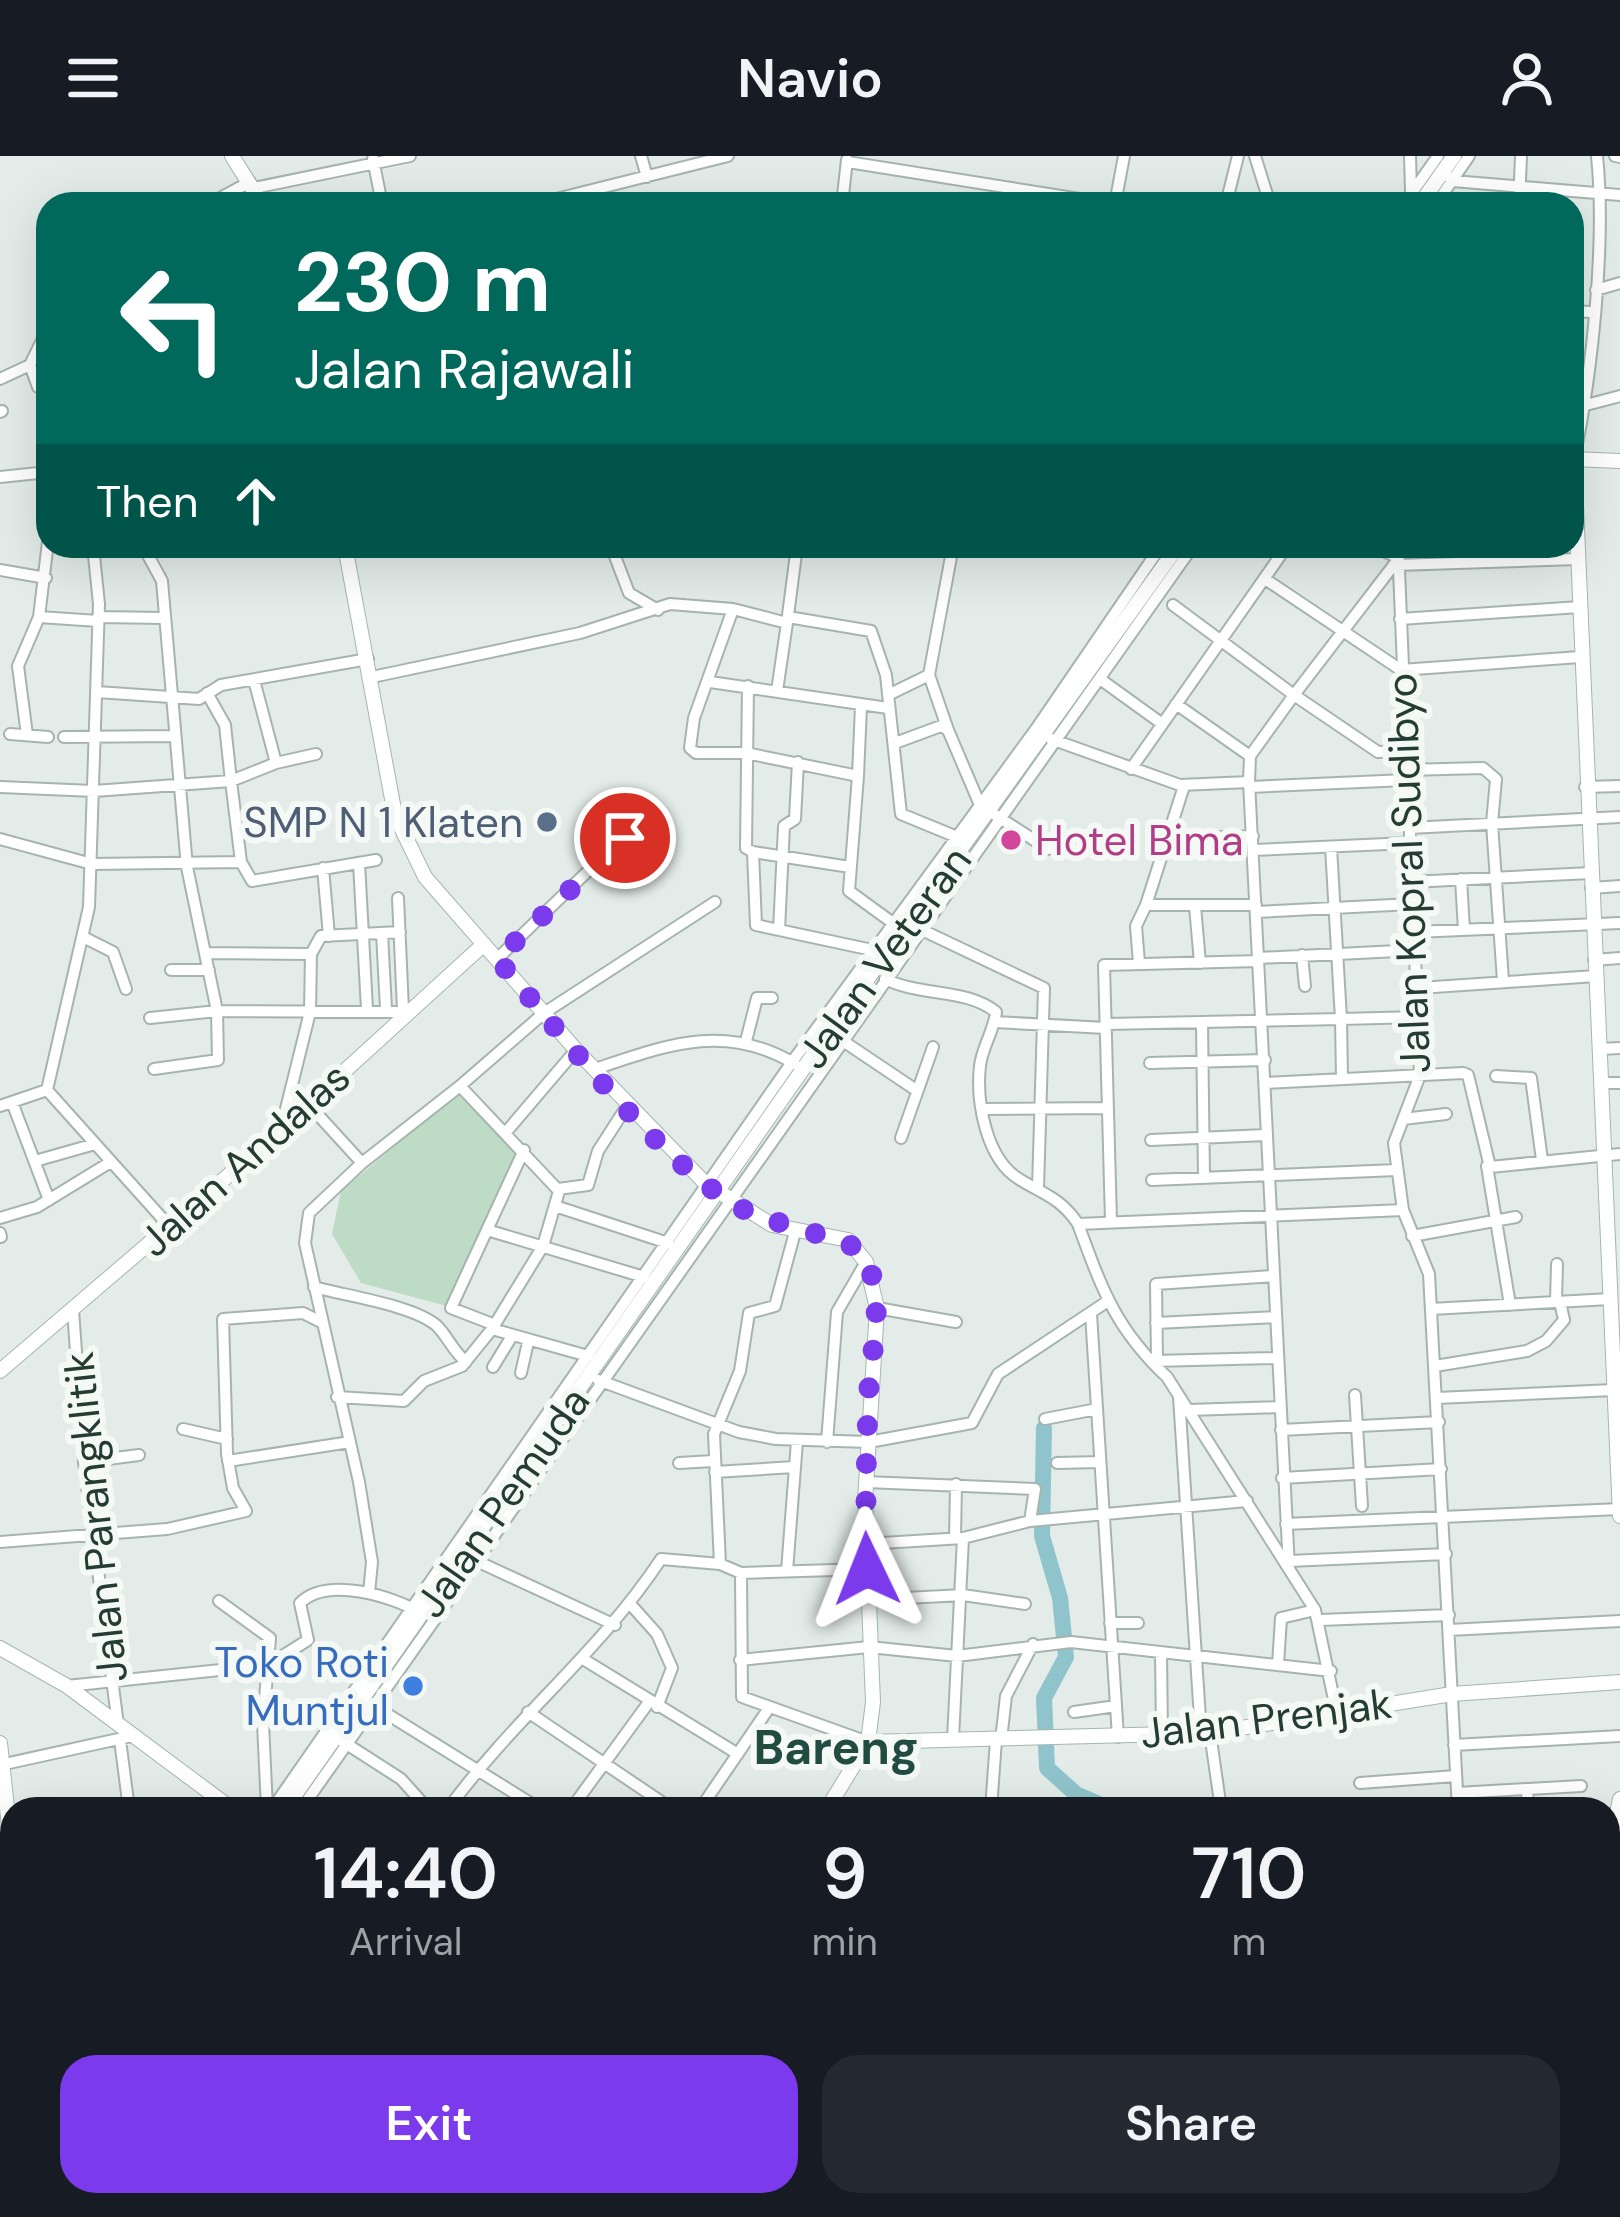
<!DOCTYPE html>
<style>
body{margin:0;font-family:"DM Sans",sans-serif;background:#242831;color:#f1f3f6;height:100vh;display:flex;flex-direction:column;font-size:45px;white-space:nowrap}
*{box-sizing:border-box;margin:0}
p{font-size:39px;color:#9ea1a6}
.icon{flex:none;width:66px;height:66px;fill:none;stroke:currentColor;stroke-width:2;stroke-linecap:round;stroke-linejoin:round}
.map{position:relative;flex:1;overflow:hidden}
.details{position:absolute;left:0px;top:1641px;width:1620px;height:420px;display:flex;flex-direction:column;background:#171b24;border-radius:36px 36px 0 0;box-shadow:0 12px 48px #0002}
.details>*{flex:none}
.hud{position:absolute;left:36px;top:36px;width:1548px;height:366px;border-radius:36px;box-shadow:0 12px 48px #0002;background:#00695c;color:#fff;overflow:hidden}
.pin{position:absolute;display:grid;place-items:center;width:102px;height:102px;color:#fff;margin:-51px;border:6px solid #fff;border-radius:50%;box-shadow:0 3px 12px #0007}
.me{position:absolute;width:132px;margin:-66px;rotate:358deg;stroke-linejoin:round;filter:drop-shadow(0 0 9px #0008)}
.turn{display:flex;align-items:center;gap:42px;height:252px;padding:0 60px;font-size:54px}
.turn .icon{width:156px;height:156px;stroke-width:2.5}
.turn b{display:block;font-size:84px;line-height:102px}
.then{display:flex;align-items:center;height:114px;padding:0 60px;background:#0003;gap:24px;font-size:45px}
.eta{display:flex;justify-content:space-evenly;align-items:center;height:204px;text-align:center}
.eta b{font-size:72px;font-weight:600;line-height:84px}
.action{display:flex;gap:24px;margin-top:auto;padding:24px 60px}
.action a{flex:1;height:138px;border-radius:36px;background:#7c3aed;color:#fff;font-size:48px;font-weight:600;line-height:138px;text-align:center}
.action a+a{background:#242831;color:#f1f3f6}
header{display:flex;justify-content:space-between;align-items:center;height:156px;padding:0 60px;background:#171b24;font-size:54px;font-weight:600}
.map>svg:first-child{display:block}
.green{fill:#bedbc5}
.lines{fill:none;stroke-linecap:round;stroke-linejoin:round}
.river{stroke:#90c4cc;stroke-width:16}
.street-casing{stroke:#a6b4af;stroke-width:14}
.secondary-casing{stroke:#a3b7af;stroke-width:16}
.street{stroke:#fff;stroke-width:10}
.secondary{stroke:#fff;stroke-width:14}
.route{stroke:#7c3aed;stroke-width:21;stroke-dasharray:0 37.8}
.service-dot{fill:#5c6f8a;stroke:#f4f9f6;stroke-width:4.5}
.hotel-dot{fill:#d1479c;stroke:#f4f9f6;stroke-width:4.5}
.shop-dot{fill:#3f7fe0;stroke:#f4f9f6;stroke-width:4.5}
.labels{text-anchor:middle;stroke-width:12;stroke-linejoin:round;paint-order:stroke}
.service-label{font-size:42px;fill:#4e5e75;stroke:#f4f9f6;text-anchor:end}
.hotel-label{font-size:42px;fill:#b23c85;stroke:#f4f9f6;text-anchor:start}
.street-label{font-size:42px;fill:#253c35;stroke:#f4f9f6}
.shop-label{font-size:42px;fill:#366cbe;stroke:#f4f9f6;text-anchor:end}
.quarter-label{font-size:48px;font-weight:bold;fill:#224c41;stroke:#f4f9f6}
</style>
<header><svg class="icon" aria-label="menu" viewBox="0 0 24 24"><path d="M4 6h16M4 12h16M4 18h16"/></svg>Navio<svg class="icon" aria-label="person" viewBox="0 0 24 24"><circle cx="12" cy="8" r="4"/><path d="M4 21q1-7 8-7t8 7"/></svg></header>
<div class="map">
<svg width="1620" height="2061" viewBox="0 0 1620 2061">
<rect width="100%" height="100%" fill="#e3ece8"/>
<!-- green -->
<path class="green" d="M457,938L523,994L454,1152L361,1127L332,1078L341,1035Z
M46,2049H239L250,2057L246,2061H37Z"/>
<g class="lines">
<!-- river -->
<path class="river" d="M1044,1272L1042,1380L1060,1442L1066,1501L1044,1542L1047,1612L1076,1638L1111,1653
M1267,2049L1297,2061"/>
<defs>
<path id="street" d="M641,0L647,21
M1255,0L1270,48
M1410,0L1411,35
M1615,0L1620,1
M373,3L382,48
M848,6L1111,48
M1443,16L1453,25L1620,39
M254,32L410,0
M209,48L250,26
M536,48L728,0
M842,48L847,4
M1115,48L1124,0
M1226,48L1238,0
M1404,48L1438,0
M1436,48L1469,0
M1519,48L1521,0
M1596,134L1620,127
M1572,155L1591,156
M30,209L38,231
M0,223L30,209L48,172
M1586,249L1620,240
M0,256L2,255
M1574,303C1592,218 1606,87 1597,0
M0,321L48,316
M93,390L99,448L89,751L47,934L169,1070
M143,390L162,425L187,711L217,855L408,856
M611,390L629,437L658,454
M797,390L787,467L733,453L694,562L690,592L696,597H746L858,620L849,735L897,770
M1372,390L1397,401
M1398,390L1420,919L1394,987L1403,1054L1429,1118L1458,1653
M1396,406L1294,539L1378,596L1405,595
M1397,409L1578,403
M0,414L46,422
M1265,423L1401,514L1580,501
M1173,449L1294,539L1250,600L1249,626L1289,1412
M39,461L98,465
M98,461L165,462
M788,461L871,475L886,519L901,658L957,681
M1400,463L1580,451
M929,519L948,574
M372,521L580,477L670,448L733,453
M1100,523L1161,567
M710,526L888,552
M748,530L746,692L753,696L756,769L877,795
M777,535L787,467
M97,536L199,543L221,529L368,503
M207,537L225,569L231,625L276,607L254,524
M888,539L929,519L953,390
M1176,548L1250,600
M10,578L48,581
M27,579L18,510L39,461L48,386
M64,581L172,580
M1051,583L1180,629L1249,626
M895,587L941,570L948,574L980,649
M276,607L316,598
M1131,613L1287,390
M1406,614L1483,612L1496,623L1492,667L1503,825
M858,620L861,550
M0,631L94,635L231,625L241,706L92,708L0,683
M1250,631L1406,624
M1585,631L1620,630
M989,655L1048,693
M1409,672L1620,661
M1168,683L1253,680
M1331,691L1341,863L1419,861
M1254,694L1409,687
M753,696L850,711
M241,706L252,725L376,704
M359,707L367,853
M323,712L329,780
M1461,723L1464,774
M1411,726L1591,717
M1591,732L1620,730
M398,742L403,854
M1146,749L1184,630
M1195,750L1200,807
M1256,756L1412,748
M779,774L784,670L795,663L798,606
M922,774L1044,832L1038,1032
M1415,776L1620,767
M382,777L386,853
M85,782L113,796L126,833
M207,797L311,798L310,856L281,973
M311,798L321,780L400,776
M1302,799L1305,830
M1259,802L1417,794
M497,803L616,688L641,675
M1594,804L1620,802
M1139,807L1136,770L1146,749H1256
M171,814H209
M885,823C922,841 966,832 996,856C994,875 982,891 980,910C976,945 986,1003 1019,1023C1043,1038 1061,1042 1078,1068
M1419,832L1596,820
M150,862L217,855L218,904L154,913
M995,866L1106,872
M1202,867L1204,1021
M1107,868L1341,863L1342,923
M840,883L916,934
M746,885L757,842H772
M1600,893L1620,892
M1150,907L1265,904
M595,913C667,889 725,866 795,908
M1496,920L1531,922L1542,1004
M1265,927L1463,917L1468,919L1490,1011L1620,998
M1601,927H1620
M460,930L544,857L715,746
M12,946L49,1044
M309,949L362,1007L460,930L559,1035L543,1090L492,1173L462,1210L424,1225L404,1245L337,1241
M0,950L47,934
M982,953L1108,952
M1403,963L1446,958
M507,975L576,894
M901,982L933,891
M1151,984L1266,979
M524,994L487,1074L644,1121
M35,1005L95,988
M362,1007L309,1057L305,1087L359,1326L372,1406L369,1437
M1487,1010L1510,1149
M1152,1024L1397,1014
M558,1033L588,1029L598,995L627,950
M555,1050L668,1087
M0,1062L37,1051L109,1007
M1111,1065L1104,809L1259,805
M487,1074L451,1152L495,1169
M0,1077L1,1081
M1412,1080L1516,1061
M314,1131C346,1140 412,1149 436,1169C447,1179 452,1194 466,1206
M1556,1146L1557,1108
M877,1152L956,1166
M1431,1153L1610,1143
M73,1154L84,1306L118,1569
M1091,1158L1118,1581
M1156,1167L1276,1161
M492,1173L588,1200
M1157,1204L1156,1128L1274,1120
M1154,1205L1276,1202
M1435,1210L1527,1195L1546,1185L1564,1164L1560,1146
M493,1211L512,1180
M521,1217L528,1186
M598,1224L739,1276L776,1283L869,1286L972,1267L998,1218L1105,1147
M1355,1239L1362,1350
M1179,1241L1201,1578
M1437,1242L1614,1234
M1189,1254L1280,1251
M1045,1263L1097,1253
M183,1273L227,1283
M1281,1274L1439,1266
M827,1286L837,1156L866,1106
M228,1305L350,1286
M84,1306L139,1299
M679,1307L713,1305
M1057,1307L1099,1306
M715,1316L794,1311
M1282,1322L1441,1313
M1030,1365L1247,1345
M1286,1368L1620,1353
M955,1382L956,1328
M0,1386L167,1373L246,1355L233,1332L227,1298L223,1163L303,1157L321,1166
M866,1388L963,1382L1030,1365L1035,1333L866,1326
M468,1401L615,1469
M1289,1405L1446,1398
M720,1408L714,1278L740,1215L749,1157L775,1150L795,1076
M787,1415L797,1285
M741,1417L742,1541L868,1586
M867,1444L963,1439L1025,1448
M219,1445L270,1482L263,1567L267,1653
M632,1450L657,1478L672,1512L657,1551
M1320,1464L1449,1459
M1110,1467H1138
M1449,1474L1620,1465
M1161,1496L1162,1579
M583,1503L738,1598
M740,1504L869,1491L957,1500L1071,1486L1331,1515
M1278,1509L1281,1462L1315,1454
M67,1530L268,1509L308,1484L300,1447C327,1420 392,1440 421,1457
M371,1548L540,1653
M1336,1553L1315,1454L1167,1221C1115,1172 1102,1133 1078,1068L1403,1054
M528,1556L672,1653
M1074,1556L1116,1550
M1210,1577L1221,1653
M953,1583L963,1382
M120,1584L129,1653
M1001,1584L1006,1540L1033,1488
M342,1585L401,1623L428,1653
M1454,1589L1620,1580
M0,1609L132,1580
M1360,1627L1456,1620
M1527,1633L1528,1653
M1457,1637L1581,1630
M272,1653L792,906L1036,573L1161,390
M301,1653L1193,390
M448,1653C515,1561 598,1498 661,1403L720,1408L741,1417L867,1413
M571,1653L649,1546
M700,1653L769,1552
M991,1653L996,1584
M1608,1757L1620,1756
M0,1759L12,1764
M1608,1806L1620,1805
M251,2049L262,2056L260,2061
M352,2049L365,2061
M503,2049L515,2061
M720,2049V2051
M760,2049L765,2061
M0,2055L12,2035
M21,2061L29,2049
M317,2061L329,2049
M436,2061L445,2049
M788,2061L813,2049
M923,2061L926,2049"/>
<path id="secondary" d="M232,0L262,48
M1420,48L1454,0
M1572,303L1620,305
M1574,303L1620,1360
M345,390L395,659L425,721L576,894L705,1027L772,1069L848,1084L866,1106L877,1152L865,1345L873,1546L868,1586L827,1653
M0,1215L258,994L484,788
M0,1492L67,1530L232,1653
M868,1586L1210,1577L1452,1538L1620,1526
M0,1587L12,1698
M285,1653L803,913L1178,390
M1608,1700L1620,1643
M1608,1834L1620,1866V1937
M623,2049L634,2061
M9,2061L17,2049
M531,2061L540,2049"/>
</defs>
<!-- street casing -->
<use href="#street" class="street-casing"/>
<!-- secondary casing -->
<use href="#secondary" class="secondary-casing"/>
<!-- street -->
<use href="#street" class="street"/>
<!-- secondary -->
<use href="#secondary" class="secondary"/>
</g>
<g class="lines">
<!-- route -->
<path class="route" d="M625,682L497,803C566,882 643,987 730,1046C760,1067 854,1083 862,1097C887,1138 872,1188 869,1231C866,1292 865,1353 867,1413"/>
</g>
<!-- markers -->
<circle class="service-dot" cx="547" cy="666" r="12"/>
<circle class="hotel-dot" cx="1011" cy="684" r="12"/>
<circle class="shop-dot" cx="413" cy="1530" r="12"/>
<g class="labels">
<!-- service labels -->
<g class="service-label">
<text x="523" y="681">SMP N 1 Klaten</text>
</g>
<!-- hotel labels -->
<g class="hotel-label">
<text x="1035" y="699">Hotel Bima</text>
</g>
<!-- street labels -->
<g class="street-label">
<text transform="translate(1408 717) rotate(-92)" y="15">Jalan Kopral Sudibyo</text>
<text transform="translate(884 801) rotate(-54)" y="15">Jalan Veteran</text>
<text transform="translate(244 1003) rotate(-42)" y="15">Jalan Andalas</text>
<text transform="translate(502 1346) rotate(-55)" y="15">Jalan Pemuda</text>
<text transform="translate(95 1361) rotate(-96)" y="15">Jalan Parangklitik</text>
<text transform="translate(1266 1562) rotate(-7)" y="15">Jalan Prenjak</text>
</g>
<!-- shop labels -->
<g class="shop-label">
<text x="389" y="1521">Toko Roti<tspan x="389" dy="48">Muntjul</tspan></text>
</g>
<!-- quarter labels -->
<g class="quarter-label">
<text x="836" y="1608">Bareng</text>
</g>
</g>
</svg>
<div class="pin" style="left:625px;top:682px;background:#d93025"><svg class="icon" aria-label="arrive" viewBox="0 0 24 24"><path d="M6 21V4h12l-3 4 3 4H6"/></svg></div>
<svg class="me" style="left:867px;top:1413px" viewBox="-20 -20 40 40"><path d="M0-17L14 15 0 8-14 15z" fill="#7c3aed" stroke="#fff" stroke-width="4"/></svg>
<div class="hud">
<div class="turn"><svg class="icon" aria-label="left" viewBox="0 0 24 24"><path d="M17 20v-9H6M10 6l-5 5 5 5"/></svg><div><b>230 m</b>Jalan Rajawali</div></div>
<div class="then">Then<svg class="icon" aria-label="ahead" viewBox="0 0 24 24"><path d="M12 20V5M6 11l6-6 6 6"/></svg></div>
</div>
<section class="details">
<div class="eta">
<div><b>14:40</b><p>Arrival</p></div>
<div><b>9</b><p>min</p></div>
<div><b>710</b><p>m</p></div>
</div>
<div class="action"><a>Exit</a><a>Share</a></div>
</section>
</div>
